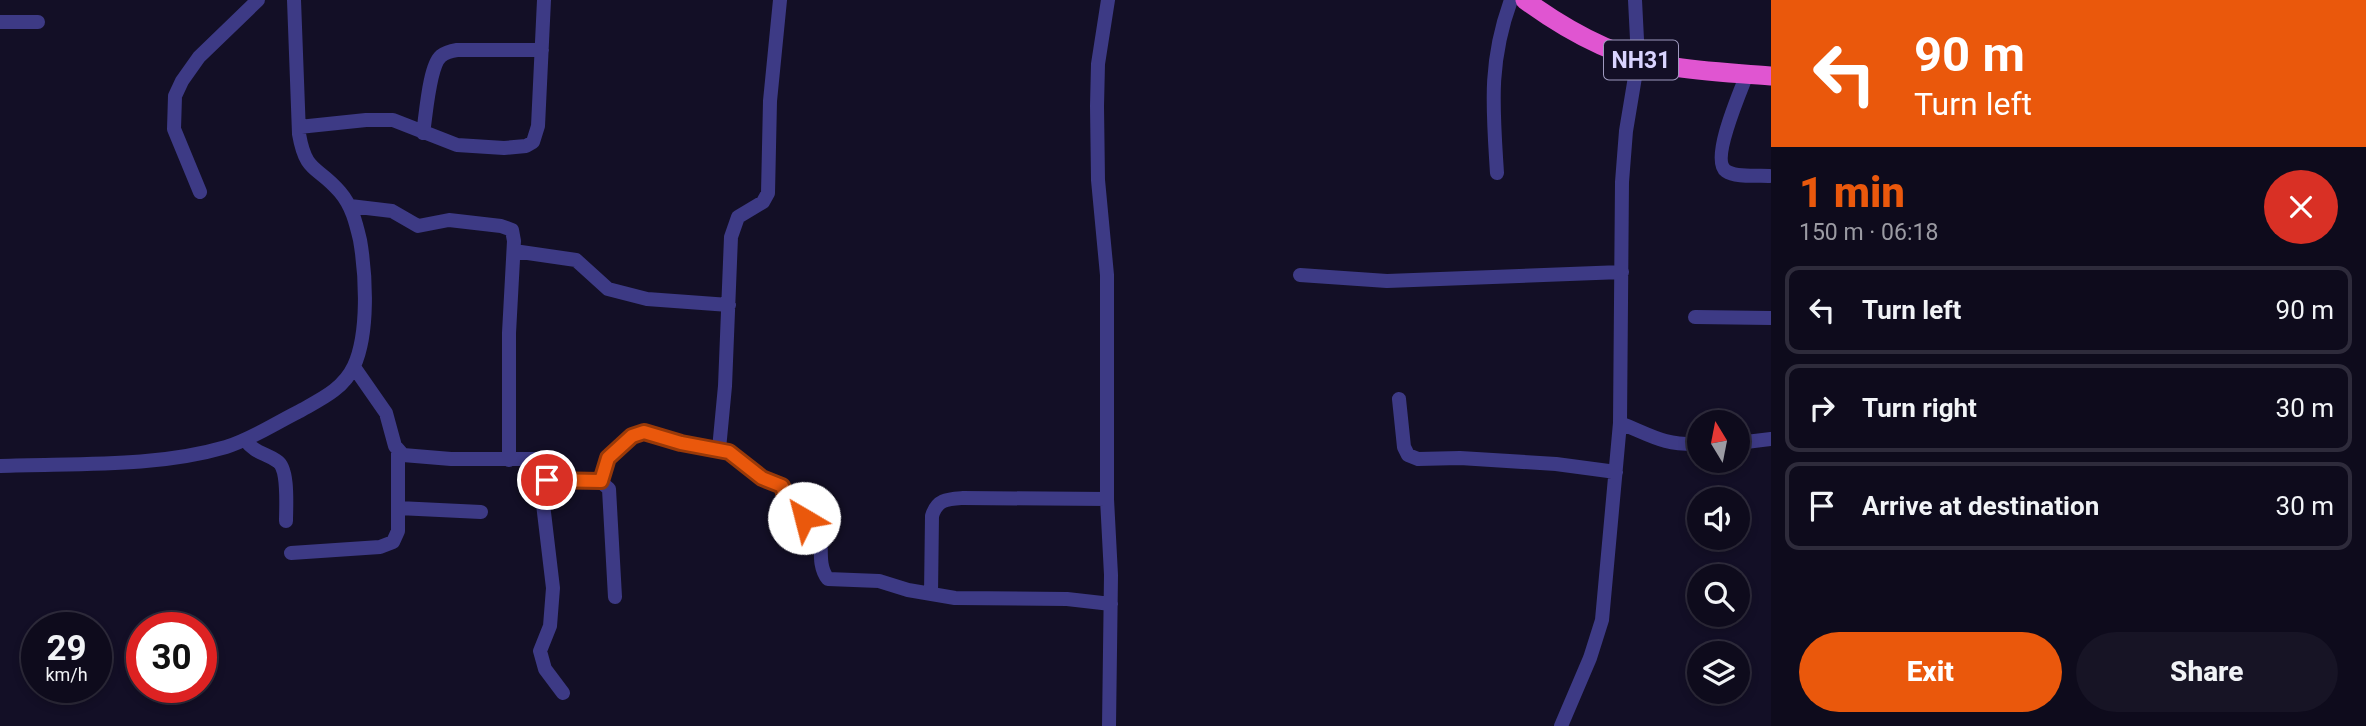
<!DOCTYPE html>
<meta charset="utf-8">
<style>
body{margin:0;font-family:Roboto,sans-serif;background:#171425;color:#f1f3f6;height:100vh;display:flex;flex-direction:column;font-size:26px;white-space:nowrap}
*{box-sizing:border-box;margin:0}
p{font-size:23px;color:#9b9ba3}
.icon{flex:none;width:38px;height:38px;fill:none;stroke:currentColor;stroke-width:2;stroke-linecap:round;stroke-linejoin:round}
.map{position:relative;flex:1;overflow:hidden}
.sheet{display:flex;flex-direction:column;background:#0e0b1c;width:595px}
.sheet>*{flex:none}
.top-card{background:#ea580c;color:#fff;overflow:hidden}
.needle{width:46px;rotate:350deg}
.controls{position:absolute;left:1687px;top:410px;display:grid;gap:14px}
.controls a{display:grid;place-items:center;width:63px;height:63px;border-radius:50%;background:#0e0b1c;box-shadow:0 4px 10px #0003,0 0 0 2px #2e2b3b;font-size:35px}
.speed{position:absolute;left:21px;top:612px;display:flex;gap:14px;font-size:35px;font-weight:700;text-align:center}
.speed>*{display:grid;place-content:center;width:91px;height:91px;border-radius:50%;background:#0e0b1c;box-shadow:0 4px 10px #0003,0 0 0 2px #2e2b3b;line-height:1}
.speed small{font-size:18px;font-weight:400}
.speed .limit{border:10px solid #d22;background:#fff;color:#111}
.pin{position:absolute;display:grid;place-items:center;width:60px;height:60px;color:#fff;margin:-30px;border:4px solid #fff;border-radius:50%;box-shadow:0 2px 7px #0007}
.me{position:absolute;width:77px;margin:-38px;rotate:323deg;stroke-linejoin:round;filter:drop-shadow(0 0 5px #0008)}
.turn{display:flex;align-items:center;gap:24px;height:147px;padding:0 28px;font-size:32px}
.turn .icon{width:91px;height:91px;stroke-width:2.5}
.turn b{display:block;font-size:49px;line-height:60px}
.round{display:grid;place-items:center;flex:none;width:74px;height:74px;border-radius:37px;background:#171425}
.head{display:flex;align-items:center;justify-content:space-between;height:119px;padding:0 28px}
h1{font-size:42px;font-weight:800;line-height:52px;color:#ea580c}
.primary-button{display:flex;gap:14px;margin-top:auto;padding:14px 28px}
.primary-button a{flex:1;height:80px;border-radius:42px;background:#ea580c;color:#fff;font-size:28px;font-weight:800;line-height:80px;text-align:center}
.primary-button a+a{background:#171425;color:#f1f3f6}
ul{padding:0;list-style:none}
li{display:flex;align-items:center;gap:21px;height:88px;margin:0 14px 10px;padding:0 14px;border:4px solid #2e2b3b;border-radius:14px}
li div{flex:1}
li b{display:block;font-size:26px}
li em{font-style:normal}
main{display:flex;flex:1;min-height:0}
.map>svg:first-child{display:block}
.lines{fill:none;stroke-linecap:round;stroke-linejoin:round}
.minor{stroke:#3d3a85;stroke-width:14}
.trunk{stroke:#e055d1;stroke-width:19}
.route-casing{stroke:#983908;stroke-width:18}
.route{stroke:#ea580c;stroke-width:12}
.labels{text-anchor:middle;stroke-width:6;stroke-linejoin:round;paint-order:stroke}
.shield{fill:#130f26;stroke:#9e99be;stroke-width:2}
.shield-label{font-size:23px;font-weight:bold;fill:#d9d4ff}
</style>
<main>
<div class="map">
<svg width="1771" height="726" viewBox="0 0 1771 726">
<rect width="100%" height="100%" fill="#130f26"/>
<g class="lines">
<!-- minor -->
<path class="minor" d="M1108,0L1098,64L1097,106L1098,180L1107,275V499L1111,575L1109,726
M0,22H38
M1747,74C1741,90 1710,160 1726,171C1736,178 1758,175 1769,176
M299,127L366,120H393L457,145L504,148L526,146L533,142L538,126L544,0
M423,133C426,116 429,66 441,56C446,52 451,51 457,50H542
M1497,173C1493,109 1488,63 1511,0
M200,192L174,129L175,96L182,81L199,57L258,0
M350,206L392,211L418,226L449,220L501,226L512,230L514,241L509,333V460
M514,251L576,260L608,289L647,299L729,305
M1300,275L1387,281L1622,272
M1695,317L1771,318
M354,367L386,413L395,446L403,455L451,459H535L543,462L547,480L543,504L553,588L550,626L540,651L545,669L563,693
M1399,399L1404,447L1408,455L1418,459L1460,458L1556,464L1616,472
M1620,423C1653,436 1662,445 1699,444
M245,440C256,454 264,452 277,461C289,468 286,507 286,521
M1738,443L1771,439
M719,449L725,386L731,237L738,217L763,202L768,193L770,101L780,0
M0,466C74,463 154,468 226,447C252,439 274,424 298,412C319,400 343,390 354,366C369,333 366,275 360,240C356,223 352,206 340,192C317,165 306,174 299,134L294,0
M547,480H595L601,482L609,489L615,597
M601,482L608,458L632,437L644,432L681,443L729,452L762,478L782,486L792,515L818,521C825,539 815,563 828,579L879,581L908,590L955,598L1067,599L1111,604
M398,508L481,512
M291,553L380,547L393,542L398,531V451
M931,594L932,516C937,499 948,499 963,498L1107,499
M1561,726L1590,658L1602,620L1620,423L1622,182L1626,131L1638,59L1635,0"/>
<!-- trunk -->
<path class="trunk" d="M1525,0C1566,30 1617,58 1668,66C1702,72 1737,73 1771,76"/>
</g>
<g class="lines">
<defs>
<path id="route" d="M547,480L601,481L608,458L632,436L644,432L681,443L729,452L762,478L782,486L790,512L804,518"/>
</defs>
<!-- route casing -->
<use href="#route" class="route-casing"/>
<!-- route -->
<use href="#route" class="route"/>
</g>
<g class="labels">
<!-- shield labels -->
<rect class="shield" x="1604" y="40.5" width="74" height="39" rx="5"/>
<g class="shield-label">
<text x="1641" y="68">NH31</text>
</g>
</g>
</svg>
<div class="controls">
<a><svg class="needle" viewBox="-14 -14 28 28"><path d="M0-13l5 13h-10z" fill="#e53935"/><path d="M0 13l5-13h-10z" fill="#9b9ba3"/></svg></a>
<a><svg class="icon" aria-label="sound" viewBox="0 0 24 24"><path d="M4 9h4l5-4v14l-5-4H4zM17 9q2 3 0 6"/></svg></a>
<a><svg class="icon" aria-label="search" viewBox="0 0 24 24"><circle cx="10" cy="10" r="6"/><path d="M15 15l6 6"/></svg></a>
<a><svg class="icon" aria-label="layers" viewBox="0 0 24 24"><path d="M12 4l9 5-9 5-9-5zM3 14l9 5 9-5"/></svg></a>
</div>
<div class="speed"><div>29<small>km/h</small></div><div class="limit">30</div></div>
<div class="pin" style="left:547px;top:480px;background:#d93025"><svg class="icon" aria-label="arrive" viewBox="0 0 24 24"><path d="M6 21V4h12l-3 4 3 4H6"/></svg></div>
<svg class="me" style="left:804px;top:518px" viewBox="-20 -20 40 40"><circle r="19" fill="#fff"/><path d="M0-13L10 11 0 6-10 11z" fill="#ea580c"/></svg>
</div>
<section class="sheet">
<div class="top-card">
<div class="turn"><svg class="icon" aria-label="left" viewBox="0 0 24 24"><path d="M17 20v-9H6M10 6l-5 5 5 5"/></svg><div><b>90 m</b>Turn left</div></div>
</div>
<div class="head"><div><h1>1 min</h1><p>150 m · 06:18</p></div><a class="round" style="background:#d93025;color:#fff"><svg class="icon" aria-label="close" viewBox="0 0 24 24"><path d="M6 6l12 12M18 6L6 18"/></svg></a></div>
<ul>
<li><svg class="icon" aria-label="left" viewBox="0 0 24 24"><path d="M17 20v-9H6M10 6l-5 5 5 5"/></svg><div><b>Turn left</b></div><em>90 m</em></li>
<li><svg class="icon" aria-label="right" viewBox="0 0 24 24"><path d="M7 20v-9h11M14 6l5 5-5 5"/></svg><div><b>Turn right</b></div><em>30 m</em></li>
<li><svg class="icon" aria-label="arrive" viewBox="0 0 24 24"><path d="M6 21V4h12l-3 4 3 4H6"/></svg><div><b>Arrive at destination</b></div><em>30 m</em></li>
</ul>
<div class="primary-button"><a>Exit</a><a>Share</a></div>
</section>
</main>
